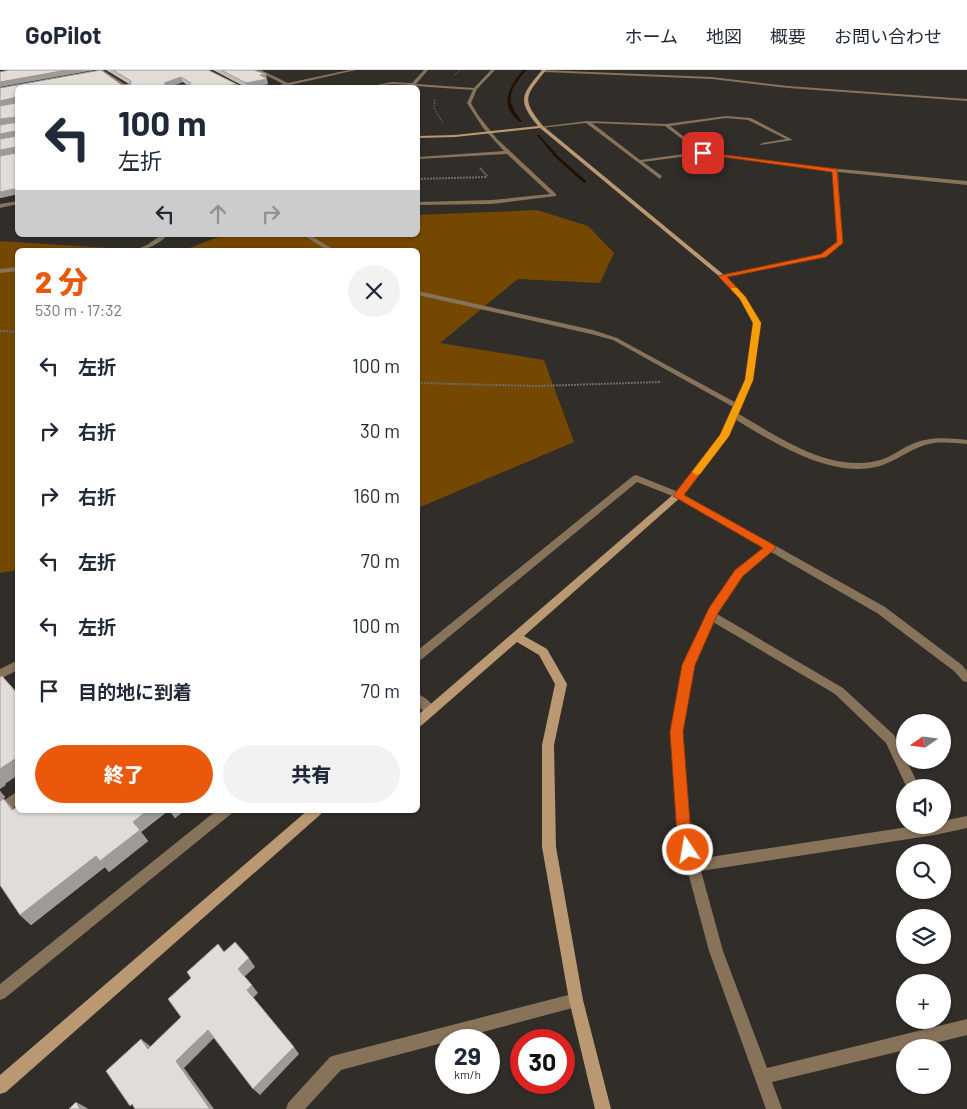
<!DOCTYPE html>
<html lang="ja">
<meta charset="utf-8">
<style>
body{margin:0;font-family:Barlow,"Noto Sans JP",sans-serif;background:#f2f2f3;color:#1f2937;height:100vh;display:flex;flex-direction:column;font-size:19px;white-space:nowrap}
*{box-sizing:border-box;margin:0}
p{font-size:16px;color:#747a83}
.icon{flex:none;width:28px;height:28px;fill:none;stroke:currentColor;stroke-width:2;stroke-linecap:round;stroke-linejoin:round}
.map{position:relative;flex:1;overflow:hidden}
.sheet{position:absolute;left:15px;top:178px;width:405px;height:565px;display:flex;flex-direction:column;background:#fff;border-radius:8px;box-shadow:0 1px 4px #0004}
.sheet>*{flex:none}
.hud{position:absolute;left:15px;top:15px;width:405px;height:152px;border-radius:8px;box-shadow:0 1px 4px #0004;background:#fff;color:#1f2937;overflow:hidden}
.needle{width:32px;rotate:256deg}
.controls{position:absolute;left:896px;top:644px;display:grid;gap:10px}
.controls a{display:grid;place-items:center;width:55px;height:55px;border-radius:50%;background:#fff;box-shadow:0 1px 4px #0004;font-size:25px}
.speed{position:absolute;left:435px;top:959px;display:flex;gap:10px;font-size:25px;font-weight:700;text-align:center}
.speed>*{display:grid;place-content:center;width:65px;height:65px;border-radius:50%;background:#fff;box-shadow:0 1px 4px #0004;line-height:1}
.speed small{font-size:12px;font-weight:400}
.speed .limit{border:8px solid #d22;background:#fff;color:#111}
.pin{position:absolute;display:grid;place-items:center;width:42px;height:42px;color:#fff;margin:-21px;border-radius:10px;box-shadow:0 2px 8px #0006}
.me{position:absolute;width:55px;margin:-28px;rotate:348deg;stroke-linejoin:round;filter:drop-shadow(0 0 4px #0008)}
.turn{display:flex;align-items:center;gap:18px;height:105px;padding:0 20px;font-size:22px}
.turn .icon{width:65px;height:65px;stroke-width:2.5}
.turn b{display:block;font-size:35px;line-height:42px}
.lanes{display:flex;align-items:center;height:48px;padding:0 20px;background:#0003;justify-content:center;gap:25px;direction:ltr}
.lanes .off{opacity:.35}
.round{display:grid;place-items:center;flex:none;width:52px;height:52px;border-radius:26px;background:#f2f2f3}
.overview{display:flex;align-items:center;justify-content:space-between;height:85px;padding:0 20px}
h1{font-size:30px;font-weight:800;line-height:38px;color:#ea580c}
.button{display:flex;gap:10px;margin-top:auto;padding:10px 20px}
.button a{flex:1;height:58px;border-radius:30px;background:#ea580c;color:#fff;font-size:20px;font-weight:800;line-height:58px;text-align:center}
.button a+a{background:#f2f2f3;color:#1f2937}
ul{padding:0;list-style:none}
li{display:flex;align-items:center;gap:15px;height:65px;padding:0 20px}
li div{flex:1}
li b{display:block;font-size:19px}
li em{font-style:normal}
header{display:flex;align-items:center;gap:30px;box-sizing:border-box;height:70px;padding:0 25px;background:#fff;border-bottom:1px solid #e0e1e3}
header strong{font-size:24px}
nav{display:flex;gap:28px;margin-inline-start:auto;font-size:18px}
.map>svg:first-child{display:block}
.forest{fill:#754800}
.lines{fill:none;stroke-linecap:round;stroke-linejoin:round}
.stream{fill:#1f1001;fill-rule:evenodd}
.path-far1{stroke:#6e6b67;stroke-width:1;stroke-dasharray:2 1;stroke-linecap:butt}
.path{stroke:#6e6b67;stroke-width:2;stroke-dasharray:2 1;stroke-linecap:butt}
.street{fill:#87725a;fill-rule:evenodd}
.secondary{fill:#ba9872;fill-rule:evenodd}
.wall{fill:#c2bdb9;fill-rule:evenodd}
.shaded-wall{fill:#9e9a96}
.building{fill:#e1dcd7;stroke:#9e9a96;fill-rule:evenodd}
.route{fill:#ea580c;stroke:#983908}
.slow{fill:#f59e0b}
</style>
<header>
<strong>GoPilot</strong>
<nav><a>ホーム</a><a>地図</a><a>概要</a><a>お問い合わせ</a></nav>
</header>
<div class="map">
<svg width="967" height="1039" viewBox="0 0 967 1039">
<rect width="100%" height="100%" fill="#312d29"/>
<!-- forest -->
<path class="forest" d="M537,140L588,156L614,183L600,213L518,209L440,273L544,290L574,372L418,438V180H184L224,165H418V145Z
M0,171L140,180H18L17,500L0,503Z"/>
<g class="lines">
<!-- stream -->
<path class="stream" d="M523,0H526C510,20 503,29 522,51L520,52C498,35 509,17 523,0Z
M537,65H539L558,86L586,111V113H584L556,88Z"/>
<!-- path-far1 -->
<path class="path-far1" d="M455,5L460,0
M435,29L434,38L443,53"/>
<!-- path -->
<path class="path" d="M480,98L488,107
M418,109L487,107
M0,261L18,262
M418,313L537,316L661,312"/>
<!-- street -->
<path class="street" d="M98,0H103L131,18H125Z
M256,0H261L288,13L349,0H356L277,18H267L283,14Z
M424,0H428L416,14L474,18L491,0H495L477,19L471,33L478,45L497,69L556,124V126L492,134L418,135V132L492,130L550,124L507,84L418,89V87L504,81L483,58L467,33L473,20L414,16L408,18L410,15L392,14L362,18L392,12L412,13Z
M543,0L712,7L788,16L967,29V31L788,18L712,9L544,2Z
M726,46L751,48L793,70L760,75L762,73L786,69L748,50L726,48L670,56L704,82L787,94L967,111V115L838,102L842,174L825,187L722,208L719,206L720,205L821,185L837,172L833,101L787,96L703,84L643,92L662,106L660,109L586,53L541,58L539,57L587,51L666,54ZM592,53L665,56L699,82L640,90Z
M18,131V134L0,138V134Z
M161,165H168C158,174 148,180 135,180L147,175Z
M303,165H310L334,180H327Z
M18,197V201L0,203V199Z
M418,221L593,260L617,268L742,336L741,338H735L613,270L591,264L418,225Z
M731,343H737C777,366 827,402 876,391C888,389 899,380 910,375C929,366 947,368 967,370V374C954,373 938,371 925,375C909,380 896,391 880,396C830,410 772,371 731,347Z
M636,405L681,423L885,537L962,595L967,601V612L963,611L954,601L877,543L771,482L742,505L717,543V544L843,618L894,665L920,718H907L886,673L835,624L713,552L693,595L682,662L690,765L697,789L921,755H942V751L967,746V758L935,765L701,801L723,881L767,998L967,949V965L915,978H905V980L772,1012L782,1039H766L709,881L678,765L670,662L683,595L708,541L736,501L764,478L675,427L637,412L422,589L418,590V580L633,406Z
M18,590V600L0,609V599Z
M418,624C425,627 433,634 437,641L435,644C427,647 423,641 418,636Z
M18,721V735L0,746V733Z
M217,740H233L231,744L5,928L0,930V914Z
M576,923L581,925L583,930L581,935L576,937L453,970H446V972L341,1000L305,1039H286L288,1033L330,987L336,985Z"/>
<!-- secondary -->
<path class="secondary" d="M204,0H209L245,18H239Z
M542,0H546C526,26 520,28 543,56L724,205L745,227L760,253L753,310L728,366L681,427L524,566L547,579L567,614L554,675L556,777L583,930L611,1039H595L569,930L542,777V675L555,614L539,585L517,572L422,655L418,657V645L675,423L720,365L745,310L754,253L740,229L720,207L540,58L455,67L418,68V66L455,65L538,56C516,29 522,25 542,0Z
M308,740H323L321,744L6,1022L0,1024V1005Z"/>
</g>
<!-- wall -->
<path class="wall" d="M101,0L122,15L129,14L106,0H208L236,14L237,18H18V124L0,128V36H3H0V18ZM183,12L187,15H174Z
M213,0H254L266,8L268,14L247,18Z
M0,721L5,727L3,729H4L13,739L18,740H185L175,748L169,740L141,762L148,771L109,802L105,797L31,855L20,845L0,815Z"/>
<!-- shaded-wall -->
<path class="shaded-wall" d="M67,0H95L0,17V12Z
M266,4L268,14L247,18L246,13L260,5Z
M181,7L183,12L165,18L164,13Z
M236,14L237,18H221Z
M17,27L18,33L0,36V31Z
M16,47L18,52L0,55V49Z
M15,61L18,66L0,70V64Z
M17,77L18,83L0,86V80Z
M18,118V124L0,128V122Z
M18,687V705L5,714L6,715L0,719V699Z
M0,721L5,727L0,731Z
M148,740H169L141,762L148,771L109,802L105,797L31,855L20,845L133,752Z
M171,740H185L175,748Z
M249,888L255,897L244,907L238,899Z
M252,915L258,923L253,928L247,920Z
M208,960L215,967L184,998L214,1039H210L176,991Z
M141,969L150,976L157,986L148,979Z
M294,977L299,984L260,1025L253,1019Z
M76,1032L87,1038L88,1039H80Z"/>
<!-- building -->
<path class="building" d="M9,0H67L0,12V2Z
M101,0L122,15L131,14V11L113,0H208L236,14L221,18H18V62L15,61L0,64V55L17,52L16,47L0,49V36L16,33L17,27L0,31V18ZM181,7L191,13L189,15H166L164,13Z
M221,0H254L266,4L260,5L267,9L246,13Z
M18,63V118L0,122V86L16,83L17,77L0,80V69L16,66Z
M2,606L18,624V687L0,699V607Z
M4,729L12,740L18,736V740H148L133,752L140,760L100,791L96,786L20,845L0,815V731Z
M235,872L249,888L238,899L252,915L247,920L294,977L253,1019L208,960L176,991L210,1039H135L132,1034L130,1036L106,1001L141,969L148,979L181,947L168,929L191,908L187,902L218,874L224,882Z
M76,1032L80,1039H69Z"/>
<!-- route -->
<path class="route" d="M701,82L837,99L843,173L826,187L727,207L745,226L761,253L753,310L729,366L684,425L774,475L776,478L743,506L718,543L695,595L683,662L691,765L696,780L694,786L688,788L683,786L677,765L670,662L682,595L709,538L735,500L763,478L673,426L720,365L745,310L753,253L740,229L718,206L821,184L837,172L832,102L703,84Z"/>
<!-- slow -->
<path class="slow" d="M732,218H737L746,228L761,253L753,310L729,366L700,404L696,405L692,402L720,365L745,310L753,253L740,229L731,219Z"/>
</svg>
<div class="controls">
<a><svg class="needle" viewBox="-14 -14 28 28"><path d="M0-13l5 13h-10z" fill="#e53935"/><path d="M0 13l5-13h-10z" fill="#747a83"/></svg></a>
<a><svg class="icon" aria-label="sound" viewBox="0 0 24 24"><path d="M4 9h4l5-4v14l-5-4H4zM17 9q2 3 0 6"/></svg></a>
<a><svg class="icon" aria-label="search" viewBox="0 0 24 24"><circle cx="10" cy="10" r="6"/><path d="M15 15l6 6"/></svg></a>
<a><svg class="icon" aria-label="layers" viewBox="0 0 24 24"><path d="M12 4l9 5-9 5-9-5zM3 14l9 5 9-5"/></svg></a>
<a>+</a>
<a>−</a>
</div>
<div class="speed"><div>29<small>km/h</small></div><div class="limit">30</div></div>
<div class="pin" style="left:703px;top:83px;background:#d93025"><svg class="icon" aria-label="arrive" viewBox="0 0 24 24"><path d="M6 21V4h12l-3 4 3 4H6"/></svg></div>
<svg class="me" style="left:688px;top:780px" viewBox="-20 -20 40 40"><circle r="17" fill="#ea580c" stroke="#fff" stroke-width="3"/><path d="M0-11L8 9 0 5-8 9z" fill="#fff"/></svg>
<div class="hud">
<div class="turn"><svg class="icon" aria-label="left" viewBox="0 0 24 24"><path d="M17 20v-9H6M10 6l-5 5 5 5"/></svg><div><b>100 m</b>左折</div></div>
<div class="lanes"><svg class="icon" aria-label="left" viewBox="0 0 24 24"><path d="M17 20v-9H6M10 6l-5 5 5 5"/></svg><svg class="icon off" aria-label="ahead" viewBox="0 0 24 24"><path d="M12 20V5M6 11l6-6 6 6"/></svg><svg class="icon off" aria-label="right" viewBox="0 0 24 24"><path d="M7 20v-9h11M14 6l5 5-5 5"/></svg></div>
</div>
<section class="sheet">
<div class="overview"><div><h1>2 分</h1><p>530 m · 17:32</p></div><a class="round"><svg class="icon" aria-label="close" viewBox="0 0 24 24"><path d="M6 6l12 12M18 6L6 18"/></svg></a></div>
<ul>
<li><svg class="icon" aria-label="left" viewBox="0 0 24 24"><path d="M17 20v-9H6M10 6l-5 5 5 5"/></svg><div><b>左折</b></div><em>100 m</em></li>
<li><svg class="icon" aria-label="right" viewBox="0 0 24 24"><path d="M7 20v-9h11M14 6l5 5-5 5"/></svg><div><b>右折</b></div><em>30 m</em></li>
<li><svg class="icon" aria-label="right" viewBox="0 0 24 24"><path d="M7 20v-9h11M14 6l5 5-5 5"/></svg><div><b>右折</b></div><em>160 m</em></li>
<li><svg class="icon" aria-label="left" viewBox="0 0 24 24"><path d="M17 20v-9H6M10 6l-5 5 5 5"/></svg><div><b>左折</b></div><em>70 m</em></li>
<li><svg class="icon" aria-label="left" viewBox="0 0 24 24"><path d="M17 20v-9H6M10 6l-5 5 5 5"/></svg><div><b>左折</b></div><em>100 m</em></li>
<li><svg class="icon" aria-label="arrive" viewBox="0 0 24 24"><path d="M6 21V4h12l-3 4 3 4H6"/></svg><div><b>目的地に到着</b></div><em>70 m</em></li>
</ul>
<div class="button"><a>終了</a><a>共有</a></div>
</section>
</div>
